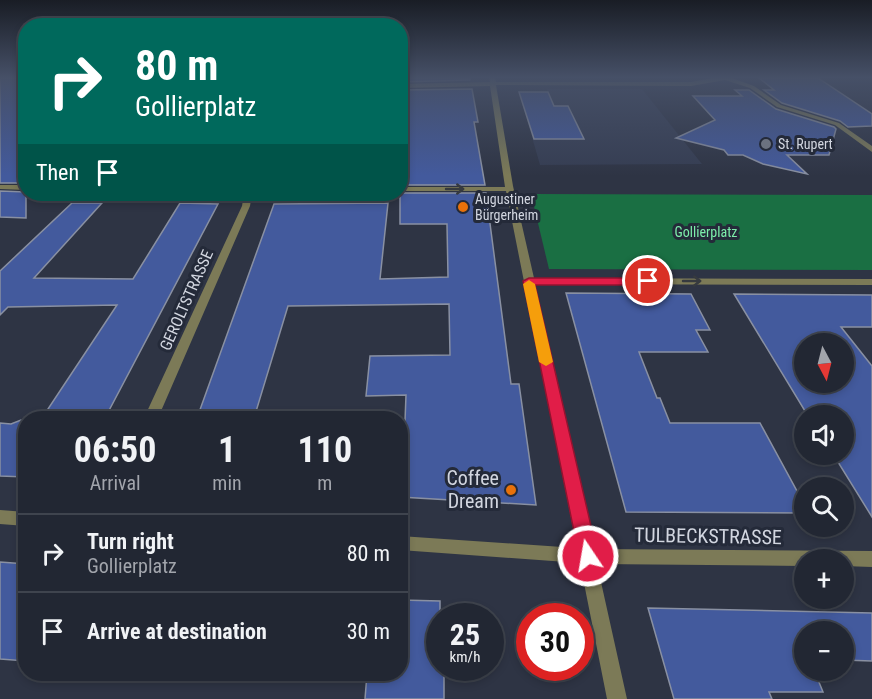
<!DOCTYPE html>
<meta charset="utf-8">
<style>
body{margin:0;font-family:"Roboto Condensed",sans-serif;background:#2a2f3b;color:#f1f3f6;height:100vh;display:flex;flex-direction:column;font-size:22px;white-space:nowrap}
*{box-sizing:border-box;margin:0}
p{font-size:20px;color:#a2a5ac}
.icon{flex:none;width:33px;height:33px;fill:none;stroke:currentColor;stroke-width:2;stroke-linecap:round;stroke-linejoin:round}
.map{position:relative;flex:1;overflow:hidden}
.side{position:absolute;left:18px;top:411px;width:390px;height:270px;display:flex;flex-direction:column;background:#222733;border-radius:24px;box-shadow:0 3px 9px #0003,0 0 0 2px #3f444e}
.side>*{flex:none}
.top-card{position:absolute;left:18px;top:18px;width:390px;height:183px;border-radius:24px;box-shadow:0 3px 9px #0003,0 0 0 2px #3f444e;background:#00695c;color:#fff;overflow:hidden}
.needle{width:39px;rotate:173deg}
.fabs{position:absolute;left:794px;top:333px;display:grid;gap:12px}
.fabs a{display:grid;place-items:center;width:60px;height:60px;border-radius:50%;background:#222733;box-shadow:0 3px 9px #0003,0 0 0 2px #3f444e;font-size:30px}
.speed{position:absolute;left:426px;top:603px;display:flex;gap:12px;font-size:30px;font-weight:700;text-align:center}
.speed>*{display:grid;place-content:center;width:78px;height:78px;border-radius:50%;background:#222733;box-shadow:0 3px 9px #0003,0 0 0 2px #3f444e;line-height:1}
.speed small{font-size:15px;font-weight:400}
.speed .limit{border:9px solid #d22;background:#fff;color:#111}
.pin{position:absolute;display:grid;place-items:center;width:51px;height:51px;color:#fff;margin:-26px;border:3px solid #fff;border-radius:50%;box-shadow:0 2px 6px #0007}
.me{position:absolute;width:66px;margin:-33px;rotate:348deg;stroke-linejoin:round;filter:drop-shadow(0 0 4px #0008)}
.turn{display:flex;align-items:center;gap:21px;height:126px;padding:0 18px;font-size:27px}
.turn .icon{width:78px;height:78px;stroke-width:2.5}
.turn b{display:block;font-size:42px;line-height:51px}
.then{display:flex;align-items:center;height:57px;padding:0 18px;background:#0003;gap:12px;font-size:22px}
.eta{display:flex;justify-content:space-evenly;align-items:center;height:102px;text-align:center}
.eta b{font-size:36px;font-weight:700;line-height:42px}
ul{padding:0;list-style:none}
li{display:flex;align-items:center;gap:18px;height:78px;padding:0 18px;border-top:2px solid #3f444e}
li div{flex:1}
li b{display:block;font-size:22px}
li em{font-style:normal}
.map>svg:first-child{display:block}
.built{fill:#353d52}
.green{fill:#1a6f43}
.building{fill:#435a9d;stroke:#8990a2;stroke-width:1.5;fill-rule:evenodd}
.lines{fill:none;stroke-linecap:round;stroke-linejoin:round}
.minor{fill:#7c7a57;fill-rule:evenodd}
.oneway{stroke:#363a3f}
.route{fill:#e11d48;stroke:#92132f;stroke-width:1.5}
.slow{fill:#f59e0b}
.worship-dot{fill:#6b7280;stroke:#242a39;stroke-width:2}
.food-dot{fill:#e8710a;stroke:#242a39;stroke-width:2}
.labels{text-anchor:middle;stroke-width:6;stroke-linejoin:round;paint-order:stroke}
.far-poi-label{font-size:14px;fill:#d2d6e0;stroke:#242a39;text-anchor:start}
.far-park-label{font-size:14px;fill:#7defab;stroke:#242a39}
.street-label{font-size:16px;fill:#d2d6e0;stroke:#242a39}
.near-poi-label{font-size:20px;fill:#d2d6e0;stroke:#242a39;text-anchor:end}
.near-street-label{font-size:20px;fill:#d2d6e0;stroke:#242a39}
</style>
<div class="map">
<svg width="872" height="699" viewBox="0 0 872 699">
<rect width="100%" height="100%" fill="#2e3444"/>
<!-- built -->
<path class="built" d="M547,89H642L702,164L540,165L519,92H548Z"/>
<!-- green -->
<path class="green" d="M531,194L872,195V270L549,269Z"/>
<!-- building -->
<path class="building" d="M0,78H26L21,84L26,88V183H0Z
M400,78H470V80L400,82Z
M759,78H818L872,114V126L848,127L840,121L782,103L764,90H774Z
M472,89L478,122H474L485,185H400V90Z
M735,90H749L776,109L834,127L836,129L829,155H787L807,174L763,164L743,155H728L724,150L676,138L715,120L693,96H742Z
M519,92H548L554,106H568L584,139H534Z
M0,191L26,192V218L0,217Z
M400,193H486L511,384H519L536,505L400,497V447H404L406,395L366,396L370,356L450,355L449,304L288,306L254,418H197L274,204L388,203L380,279L448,277L447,224H400Z
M72,203H102L34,278L133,279L180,203L218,204L105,418H42L117,305L8,307L0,315V271Z
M566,293L691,294L710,330H696L708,352H639L657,398H660L670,423H760L804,504V513L626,512Z
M734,294L872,295V327H841L872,366V517L833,454H843V416H808ZM804,344H843V382H804Z
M26,418V477L0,476V423L11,424Z
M0,562L26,564V661L0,659Z
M400,600L440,601V668H444V699H365L367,674H400Z
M648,608L872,613V661L843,660V632H804V670H814L823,692H769L772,699H674Z"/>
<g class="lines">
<!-- minor -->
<path class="minor" d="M489,78H495L496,82H691L713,78H732L754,86L781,105L839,123L872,146V152L835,125L777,107L750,88L725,80L691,86L496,85L513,186L534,278L872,279V285L535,284L594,549L872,551V567L843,566V560H804V566L597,564L627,699H607L580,563L400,550V536L577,548L506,191H400V187H505L490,86L400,88V84L490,82Z
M26,81V86L23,84Z
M0,185H26V190L0,189Z
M244,194H252L250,206L158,418H144L242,206Z
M0,510L26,512V526L0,524Z"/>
</g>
<!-- one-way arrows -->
<defs><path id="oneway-shaft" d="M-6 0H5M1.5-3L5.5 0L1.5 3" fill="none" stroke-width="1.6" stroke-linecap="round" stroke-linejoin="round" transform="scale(1.5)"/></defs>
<g class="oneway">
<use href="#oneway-shaft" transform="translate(455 189)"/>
<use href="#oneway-shaft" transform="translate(692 281)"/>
</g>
<!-- sky -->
<linearGradient id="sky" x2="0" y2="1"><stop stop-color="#191d25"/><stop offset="0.44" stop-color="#465067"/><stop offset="1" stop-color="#465067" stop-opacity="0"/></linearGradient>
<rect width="872" height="176" fill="url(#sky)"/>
<!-- route -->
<path class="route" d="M529,278H648L654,281L648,285H535L598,556L595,562L588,565L581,562L579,556L523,281Z"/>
<!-- slow -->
<path class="slow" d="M529,280L535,284L553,362L546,366L539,362L523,284Z"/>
<!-- markers -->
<circle class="worship-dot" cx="766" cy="144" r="6"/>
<g class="food-dot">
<circle cx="463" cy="207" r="6"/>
<circle cx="511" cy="490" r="6"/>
</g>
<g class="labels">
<!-- far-poi labels -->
<g class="far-poi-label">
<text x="778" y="149">St. Rupert</text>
<text x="475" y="204">Augustiner<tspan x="475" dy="16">Bürgerheim</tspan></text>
</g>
<!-- far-park labels -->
<g class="far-park-label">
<text x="706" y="237">Gollierplatz</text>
</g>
<!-- street labels -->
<g class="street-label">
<text transform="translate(186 300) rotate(-66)" y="6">GEROLTSTRASSE</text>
</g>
<!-- near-poi labels -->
<g class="near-poi-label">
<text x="499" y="485">Coffee<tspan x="499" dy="23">Dream</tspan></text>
</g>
<!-- near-street labels -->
<g class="near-street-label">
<text transform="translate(708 536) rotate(1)" y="7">TULBECKSTRASSE</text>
</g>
</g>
</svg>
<div class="fabs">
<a><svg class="needle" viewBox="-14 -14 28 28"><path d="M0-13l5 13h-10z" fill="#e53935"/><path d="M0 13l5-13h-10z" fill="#a2a5ac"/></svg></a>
<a><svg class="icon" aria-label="sound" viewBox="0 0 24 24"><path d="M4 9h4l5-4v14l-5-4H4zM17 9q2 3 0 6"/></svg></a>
<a><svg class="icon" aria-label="search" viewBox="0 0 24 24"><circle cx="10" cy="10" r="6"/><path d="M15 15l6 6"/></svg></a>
<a>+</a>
<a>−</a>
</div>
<div class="speed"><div>25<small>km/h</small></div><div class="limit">30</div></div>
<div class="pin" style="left:648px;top:281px;background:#d93025"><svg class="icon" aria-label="arrive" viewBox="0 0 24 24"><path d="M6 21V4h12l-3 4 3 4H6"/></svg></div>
<svg class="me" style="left:588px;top:556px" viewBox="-20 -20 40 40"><circle r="17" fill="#e11d48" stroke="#fff" stroke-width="3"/><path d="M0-11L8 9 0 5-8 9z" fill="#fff"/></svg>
<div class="top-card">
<div class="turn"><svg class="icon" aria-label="right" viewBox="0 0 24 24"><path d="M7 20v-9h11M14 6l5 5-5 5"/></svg><div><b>80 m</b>Gollierplatz</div></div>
<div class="then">Then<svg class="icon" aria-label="arrive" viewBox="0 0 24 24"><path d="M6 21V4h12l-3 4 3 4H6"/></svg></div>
</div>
<section class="side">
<div class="eta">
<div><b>06:50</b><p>Arrival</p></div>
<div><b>1</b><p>min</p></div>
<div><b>110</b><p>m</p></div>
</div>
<ul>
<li><svg class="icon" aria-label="right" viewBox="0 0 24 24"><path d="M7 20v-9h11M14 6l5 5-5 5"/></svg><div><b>Turn right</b><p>Gollierplatz</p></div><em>80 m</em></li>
<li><svg class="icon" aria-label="arrive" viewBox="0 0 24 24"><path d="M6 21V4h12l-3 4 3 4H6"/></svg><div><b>Arrive at destination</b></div><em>30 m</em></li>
</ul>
</section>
</div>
